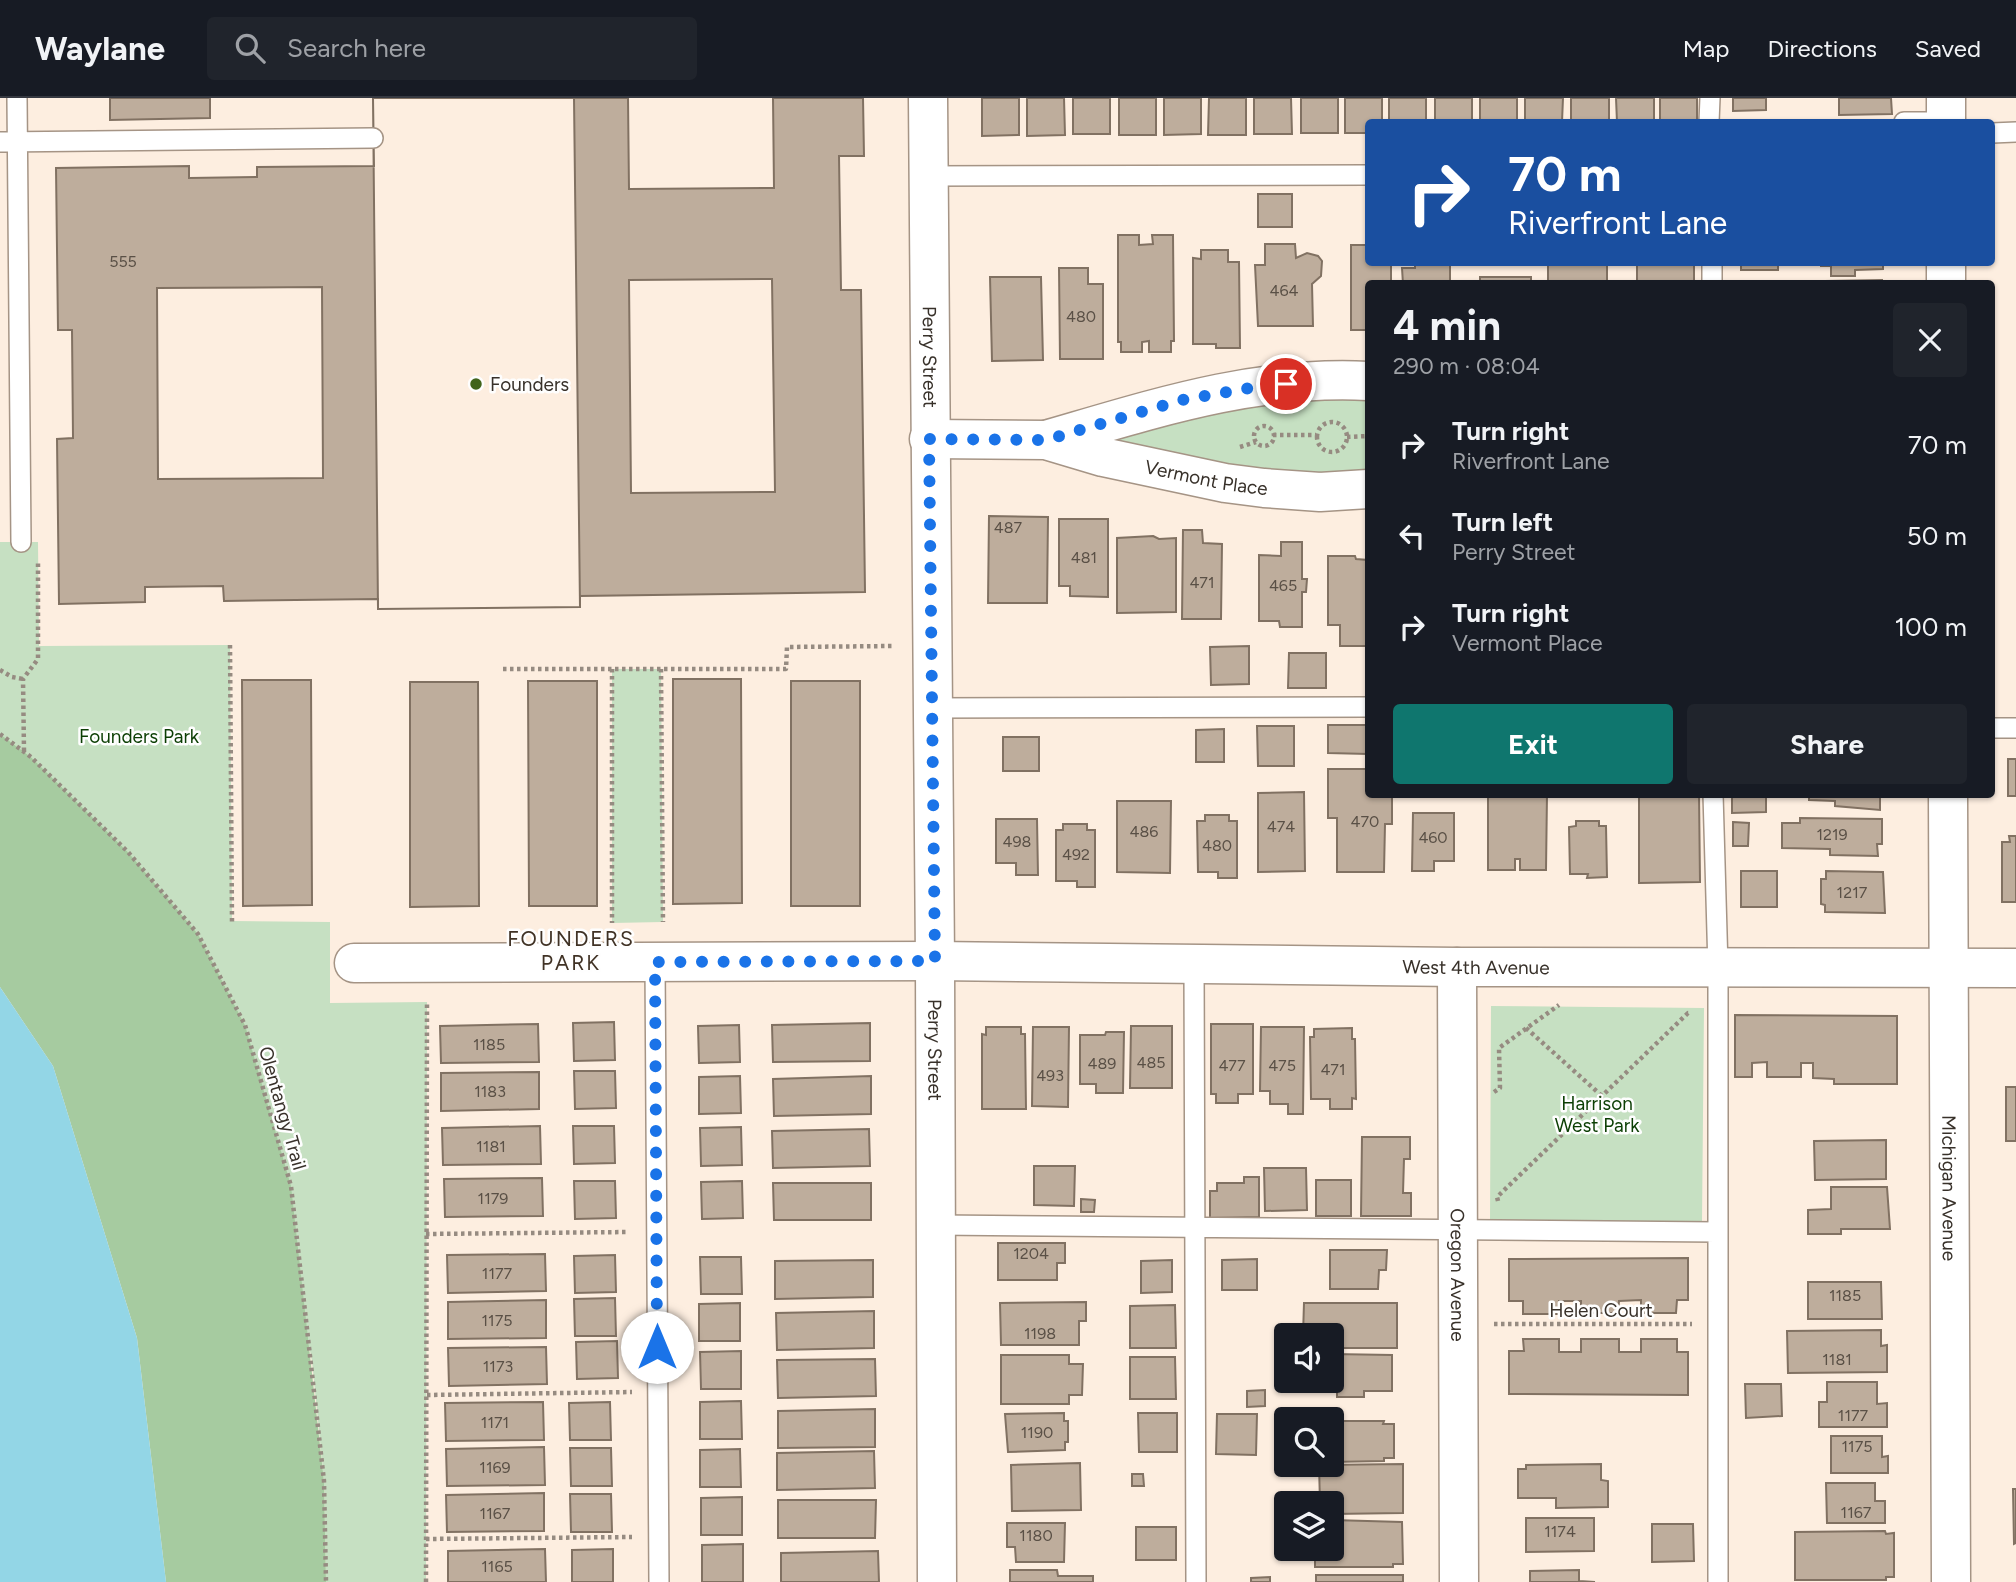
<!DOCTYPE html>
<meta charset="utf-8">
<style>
body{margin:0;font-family:Figtree,sans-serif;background:#20242c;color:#f1f3f6;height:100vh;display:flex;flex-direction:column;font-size:26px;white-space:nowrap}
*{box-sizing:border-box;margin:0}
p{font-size:23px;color:#9ea1a6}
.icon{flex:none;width:38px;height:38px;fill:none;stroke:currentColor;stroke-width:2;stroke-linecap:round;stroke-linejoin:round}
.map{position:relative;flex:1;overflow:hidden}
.details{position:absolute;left:1365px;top:182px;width:630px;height:518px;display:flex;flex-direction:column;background:#171b24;border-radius:7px;box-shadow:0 2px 5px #0004}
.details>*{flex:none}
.banner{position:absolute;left:1365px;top:21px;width:630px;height:147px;border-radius:7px;box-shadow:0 2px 5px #0004;background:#1a4fa0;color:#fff;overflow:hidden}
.tools{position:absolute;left:1274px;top:1225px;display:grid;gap:14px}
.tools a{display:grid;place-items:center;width:70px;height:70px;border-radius:7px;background:#171b24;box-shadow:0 2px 5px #0004;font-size:35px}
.pin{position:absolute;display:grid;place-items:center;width:60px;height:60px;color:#fff;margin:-30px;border:4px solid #fff;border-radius:50%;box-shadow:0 2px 7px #0007}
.me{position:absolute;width:77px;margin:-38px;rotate:0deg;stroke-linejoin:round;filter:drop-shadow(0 0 5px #0008)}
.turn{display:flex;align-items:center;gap:24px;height:147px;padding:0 28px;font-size:32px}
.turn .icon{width:91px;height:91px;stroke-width:2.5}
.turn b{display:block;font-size:49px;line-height:60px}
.round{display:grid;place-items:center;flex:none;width:74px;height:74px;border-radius:7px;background:#20242c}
.summary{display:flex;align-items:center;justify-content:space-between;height:119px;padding:0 28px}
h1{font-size:42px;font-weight:700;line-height:52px}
.action{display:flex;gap:14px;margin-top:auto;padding:14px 28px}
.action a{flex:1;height:80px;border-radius:7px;background:#0f766e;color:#fff;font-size:28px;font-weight:700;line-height:80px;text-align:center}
.action a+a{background:#20242c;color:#f1f3f6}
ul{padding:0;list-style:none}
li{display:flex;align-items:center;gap:21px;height:91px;padding:0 28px}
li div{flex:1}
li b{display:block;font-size:26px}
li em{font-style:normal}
header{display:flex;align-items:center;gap:42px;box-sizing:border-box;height:98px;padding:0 35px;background:#171b24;border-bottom:2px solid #363941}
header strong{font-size:33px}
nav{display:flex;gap:38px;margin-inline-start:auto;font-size:24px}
.search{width:490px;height:63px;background:#20242c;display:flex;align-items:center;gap:18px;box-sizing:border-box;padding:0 24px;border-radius:7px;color:#9ea1a6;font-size:26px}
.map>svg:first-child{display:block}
.green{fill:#c6e0c2}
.forest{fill:#a6cba0}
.water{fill:#93d6e6}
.building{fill:#bead9c;stroke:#817162;stroke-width:2;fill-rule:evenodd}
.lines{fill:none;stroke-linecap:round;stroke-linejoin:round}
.lane-casing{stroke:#a59485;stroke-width:22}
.street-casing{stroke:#a59485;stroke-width:41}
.path{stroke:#968b81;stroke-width:4.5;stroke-dasharray:3.5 3.5;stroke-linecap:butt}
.lane{stroke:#fff;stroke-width:19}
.street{stroke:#fff;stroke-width:38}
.route{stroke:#1a73e8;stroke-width:12;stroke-dasharray:0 21.6}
.poi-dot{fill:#41641b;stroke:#fefefe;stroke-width:2.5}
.labels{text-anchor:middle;stroke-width:5;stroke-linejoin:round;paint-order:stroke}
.number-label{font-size:16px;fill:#5a5046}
.street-label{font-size:19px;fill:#38312a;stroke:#fefefe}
.poi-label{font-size:19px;fill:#38312a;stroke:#fefefe;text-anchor:start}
.park-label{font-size:19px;fill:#0b3e03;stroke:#fefefe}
.neighbourhood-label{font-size:21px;letter-spacing:2px;fill:#403225;stroke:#fefefe}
</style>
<header>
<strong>Waylane</strong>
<div class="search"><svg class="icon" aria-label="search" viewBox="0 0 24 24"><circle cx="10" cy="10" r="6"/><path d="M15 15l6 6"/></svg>Search here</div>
<nav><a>Map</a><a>Directions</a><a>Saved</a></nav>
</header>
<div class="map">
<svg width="2016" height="1484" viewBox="0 0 2016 1484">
<rect width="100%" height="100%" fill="#fdeee0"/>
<!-- green -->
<path class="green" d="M1368,283V391L1046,342Z
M0,444H38L39,548L230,547L232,823L330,824V905L427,904L426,1484H326L324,1383L312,1263L245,927L198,836L128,754L31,659L0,636Z
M612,571H661L663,824L612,825Z
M1491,908L1704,910L1702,1124L1490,1125Z"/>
<!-- forest -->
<path class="forest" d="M0,636L31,659L128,754L198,836L245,927L291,1088L324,1383L326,1484H166L137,1240L53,968L0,889Z"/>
<!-- water -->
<path class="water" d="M0,889L53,968L137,1240L166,1484H0Z"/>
<!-- building -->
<path class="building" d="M110,0H210V20L110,22Z
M373,0H628L629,91L774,90L773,0H863L864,58H839L841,192H861L865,494L580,498V509L378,511V501L224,503L223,488L145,489V504L59,506L57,341L73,340L72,232H58L56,70L189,68V80L257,79V69L374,68ZM772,181L775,394L631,395L629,182ZM322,189L323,380L158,381L157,190Z
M373,0H574L580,509L378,511Z
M982,0H1019V37L982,38Z
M1027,0H1064L1065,37L1027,38Z
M1073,0H1110V36H1073Z
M1119,0H1156V37H1119Z
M1164,0H1201V36L1164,37Z
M1209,0H1246V37H1208Z
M1254,0H1291L1292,36H1254Z
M1301,0H1338V35H1301Z
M1345,0H1382V24H1368V35H1345Z
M1389,0H1426V24H1389Z
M1435,0H1472V24H1435Z
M1480,0H1517V24H1480Z
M1525,0H1563L1562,24H1525Z
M1571,0H1609V24H1571Z
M1616,0H1654V24H1617Z
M1660,0H1697V24H1660Z
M1733,0H1766V12L1733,13Z
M1839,0H1891L1892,16L1839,17Z
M1258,96H1292V129H1258Z
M1118,137H1139V147L1153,146L1152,137H1173L1174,243H1171V254H1149V243L1142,244V254H1121V244H1118Z
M1265,146H1295L1296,160L1307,155L1318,158L1322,163L1321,178L1312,186L1313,228H1258L1255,167H1265Z
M1351,147H1368V164H1391V186H1368V232H1351Z
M1201,152H1228V164H1239L1240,250H1216V246H1193V160L1201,161Z
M1415,164H1450V186H1403L1402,170H1415Z
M1548,164H1607V186H1548Z
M1637,164H1694V186H1637Z
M1741,164H1778V172H1741Z
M1821,164H1883V171L1855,172V178H1831V168H1821Z
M1059,170H1088V186H1103V261H1060Z
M990,179H1041L1043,262L992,263Z
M1480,179H1531V186H1480Z
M1882,182V186H1826V183Z
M989,418L1048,419L1047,505H988Z
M1059,421H1108V499L1070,498V488H1059Z
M1183,432H1202L1203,445L1222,446L1221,521H1182Z
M1153,438L1159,441L1176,440V514L1117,515V440Z
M1281,444H1302V481H1307L1306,494H1302V529H1280L1279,523H1259V457L1281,458Z
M1328,458H1355L1356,461L1368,462V548H1340V527H1328Z
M1249,548V586L1211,587L1210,549Z
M1289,555H1326V590H1288Z
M673,581H741L742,805L673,806Z
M242,582H311L312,807L243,808Z
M528,583H597V808H529Z
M791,583H860V808H791Z
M410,584H478L479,808L410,809Z
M1328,627H1368V656L1328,655Z
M1257,628H1294V668H1258Z
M1224,631V664H1196V632Z
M1003,639H1039V673H1003Z
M2008,661H2016V698H2008Z
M1328,671H1368V696H1392V726H1385L1384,774H1337V720H1328Z
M1304,694L1305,773L1258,774V695Z
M1488,696H1547L1546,772H1520V761H1515V772H1488Z
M1639,696H1699L1700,784L1639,785Z
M1732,696H1766V714L1732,715Z
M1809,696H1880V712L1835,708V703L1809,702Z
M1117,703H1171L1170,775L1117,774Z
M1413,715H1454V763H1434V773H1412Z
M1205,717H1229V723H1237V780H1218V774H1198L1197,723H1205Z
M1800,720L1882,721V746H1877L1878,758L1830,757V751L1782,750V725H1800Z
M996,721H1037L1038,777H1016V765H996Z
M1576,723H1599V728H1606L1607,779L1587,780L1588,776H1570L1569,729L1576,728Z
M1733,724L1749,725L1748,748H1733Z
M1063,726H1087V732H1095V789H1077V783H1056V732H1063Z
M2009,738H2016V804H2002V744H2010Z
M1741,773H1777V809H1741Z
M1826,773L1883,774L1885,815L1825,814V807L1821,806V781H1826Z
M1735,917L1897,918V986H1834V981L1813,980V965H1801V979H1767V964L1752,965V979H1735Z
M614,924L615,962L574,963L573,925Z
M870,925V963L773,964L772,927Z
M538,926L539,964L441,965L440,928Z
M1211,926H1253V996H1238V1005H1216V996H1211Z
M739,927L740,964L699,965L698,928Z
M1131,928H1172V990H1130Z
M986,929H1021V936H1025L1026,1011H982V936L986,937Z
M1033,929H1069L1068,1009L1032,1008Z
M1261,929H1304L1303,1016H1288V1006H1270V993H1260Z
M1352,930V941H1355L1356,1001L1352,1000V1011H1330V1001H1311L1310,939H1314V931Z
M1106,934H1124L1123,995H1096V986H1080V937H1105Z
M574,973H615L616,1010L575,1011Z
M539,974V1011L441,1013V975Z
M740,978L741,1015L699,1016V979Z
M871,978V1016L774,1018L773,981Z
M2006,989H2016V1043H2006Z
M540,1028L541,1066L443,1067L442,1030Z
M573,1028H614L615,1065L574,1066Z
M741,1029L742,1067L701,1068L700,1030Z
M869,1031L870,1068L773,1070L772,1033Z
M1362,1039H1410V1061H1404L1403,1095H1411V1118H1361Z
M1886,1042V1081L1815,1082L1814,1043Z
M1034,1068H1075L1074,1108L1034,1107Z
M1264,1070H1306L1307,1112L1265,1113Z
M1244,1079H1259V1119L1210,1120V1093H1217V1085H1244Z
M542,1080L543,1118L445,1119L444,1081Z
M1316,1082H1351V1118H1316Z
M574,1083H615L616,1120L575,1121Z
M742,1083L743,1120L702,1121L701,1084Z
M773,1085H871V1122H774Z
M1831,1089H1887L1890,1131H1841V1136H1808V1112L1831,1111Z
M1081,1101L1095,1102L1094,1114H1081Z
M998,1145H1065V1165H1057V1182H998Z
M1330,1152H1387L1386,1172H1379L1378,1191H1330Z
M545,1156L546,1193L448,1195L447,1157Z
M615,1157L616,1194L575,1195L574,1158Z
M700,1159H741L742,1196H701Z
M1688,1160V1202H1677L1676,1215H1641V1202L1619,1203L1618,1215H1581V1203H1559V1216H1523V1203H1509V1161Z
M1257,1161V1192H1222V1162Z
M873,1162V1199L775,1201V1163Z
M1172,1162V1194L1141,1195V1163Z
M1808,1184H1881L1882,1221H1808Z
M615,1200L616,1238H575L574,1201Z
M546,1202V1240L448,1241V1204Z
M1086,1204V1223H1079V1247H1001L1000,1205Z
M740,1205V1243H699V1206Z
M1304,1205H1397V1250H1332V1237H1303Z
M1175,1207L1176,1250H1130V1208Z
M874,1213V1250L777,1252L776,1215Z
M1881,1232V1248L1887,1247V1274L1788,1275L1787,1233Z
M1523,1241H1559V1254H1581V1241H1619V1254H1641V1241H1677V1254H1688V1297L1509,1296V1253H1524Z
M617,1243L618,1280L577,1281L576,1244Z
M546,1249L547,1286L449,1288L448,1250Z
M741,1253V1291H701L700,1254Z
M1332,1256L1392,1257V1293H1364V1299H1337V1294H1294V1283H1332Z
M1001,1257H1069V1266H1083L1082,1297H1069V1306H1001Z
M1130,1259H1175L1176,1301H1130Z
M875,1261L876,1298L778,1300L777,1262Z
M1827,1284H1877V1306L1887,1305V1329H1819V1304H1827Z
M1745,1286H1781L1782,1318L1746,1320Z
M1265,1292V1308L1247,1309V1293Z
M741,1303L742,1341H700V1304Z
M543,1304L544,1342L446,1343L445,1305Z
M610,1304L611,1342H570L569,1305Z
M875,1311V1349L778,1350V1313Z
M1064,1315V1323H1068V1344H1065V1352L1008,1354L1005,1316Z
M1138,1315H1177V1354H1139Z
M1217,1316H1257L1256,1357L1216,1356Z
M1332,1323H1384L1383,1326H1394V1360H1384V1363L1332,1364Z
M1831,1338H1882V1359L1888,1358V1375H1831Z
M544,1349L545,1387L447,1388L446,1351Z
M570,1350H611L612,1388H571Z
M740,1351L741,1389H700V1352Z
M874,1353L875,1390L777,1392V1355Z
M1080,1365L1081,1412L1012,1413L1011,1367Z
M1403,1366V1415L1332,1416V1405H1320L1319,1367Z
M1601,1366V1382L1608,1383V1409L1556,1410V1400H1518V1371H1526V1367Z
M1132,1376H1143L1144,1388H1132Z
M1826,1385H1875V1403H1885V1425H1827Z
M2013,1391H2016V1445L2014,1446Z
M544,1395V1433L447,1434L446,1397Z
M570,1396H611L612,1434H571Z
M742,1399V1437H701V1400Z
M778,1402H876L875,1440H778Z
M1526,1420H1594V1453L1526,1454Z
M1332,1422L1402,1424L1403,1466H1393V1469H1315V1451H1332Z
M1007,1425H1065L1064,1464H1016L1015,1449H1007Z
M1652,1426H1693L1694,1463L1652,1464Z
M1136,1429H1176V1462H1136Z
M1885,1433L1886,1436L1894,1435V1479H1886V1482H1795V1434Z
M743,1446V1484H702V1447Z
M545,1451L546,1484H448V1453Z
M613,1451V1484H572V1452Z
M878,1453L879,1484H781V1455Z
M1010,1472H1057L1058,1478H1093V1484H1010Z
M1579,1472V1483L1595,1484H1530V1473Z
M1316,1477H1403V1484H1316Z
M1270,1479V1484H1251V1480Z"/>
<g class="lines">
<defs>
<path id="lane" d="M17,0L21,444
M1709,24L1710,0
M1904,24H1946
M1992,35L2016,34
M0,44L373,40
M928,78L1368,77
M1712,164V186
M932,610L1368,609
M1992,630H2016
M1713,696L1718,870V1484
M655,864L659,1484
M1194,867L1196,1484
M936,1127L1716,1134"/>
<g id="street">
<path id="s1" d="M928,0L935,863L937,1484"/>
<path d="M1946,0V24"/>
<path d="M1946,164V186"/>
<path id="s2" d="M929,341L1046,342L1103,359L1225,385L1264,390L1320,394L1368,391"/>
<path d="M1046,342C1153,311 1255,277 1368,283"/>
<path id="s3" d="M1948,696L1951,1484"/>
<path id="s4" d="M354,865L935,863L1457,869L2016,870"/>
<path id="s5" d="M1457,869L1459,1484"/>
</g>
</defs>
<!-- lane casing -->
<use href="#lane" class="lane-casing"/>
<!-- street casing -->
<use href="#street" class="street-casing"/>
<!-- path -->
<path class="path" d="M1317 339a15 15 0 1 1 30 0a15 15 0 1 1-30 0Z
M1254 338a10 10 0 1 1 20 0a10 10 0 1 1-20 0Z
M1273,337H1316
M1347,339L1368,338
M1240,349L1256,344
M230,547L232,824
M503,571H786L787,549L894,548
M612,571V825
M661,571L663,824
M0,572L12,579L23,581
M0,636L31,659L128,754L198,836L245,927L291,1088L324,1383L326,1484
M24,653L23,581L38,561V463
M1526,930L1602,998
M1494,994L1500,990L1499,950L1559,907
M1498,1103L1497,1099L1688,915H1690
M426,1136L628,1134
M1494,1226H1692
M427,1297L632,1294
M426,1441L632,1439
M426,1484L427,904"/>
<!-- lane -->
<use href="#lane" class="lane"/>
<!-- street -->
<use href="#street" class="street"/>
</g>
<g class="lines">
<!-- route -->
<path class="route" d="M657,1249L655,864L935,863L929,341L1046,342L1182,302L1261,288L1286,286"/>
</g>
<!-- markers -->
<circle class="poi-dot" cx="476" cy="286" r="7"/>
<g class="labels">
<!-- number labels -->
<g class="number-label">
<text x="123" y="169">555</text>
<text x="1284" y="198">464</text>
<text x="1081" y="224">480</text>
<text x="1008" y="435">487</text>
<text x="1084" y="465">481</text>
<text x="1202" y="490">471</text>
<text x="1283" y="493">465</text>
<text x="1365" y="729">470</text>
<text x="1281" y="734">474</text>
<text x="1144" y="739">486</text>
<text x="1832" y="742">1219</text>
<text x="1433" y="745">460</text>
<text x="1017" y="749">498</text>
<text x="1217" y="753">480</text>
<text x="1076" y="762">492</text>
<text x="1852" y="800">1217</text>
<text x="489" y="952">1185</text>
<text x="1151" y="970">485</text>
<text x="1102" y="971">489</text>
<text x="1232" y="973">477</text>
<text x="1282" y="973">475</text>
<text x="1333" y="977">471</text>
<text x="1050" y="983">493</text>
<text x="490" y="999">1183</text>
<text x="491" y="1054">1181</text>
<text x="493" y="1106">1179</text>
<text x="1031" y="1161">1204</text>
<text x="497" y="1181">1177</text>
<text x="1845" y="1203">1185</text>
<text x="497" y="1228">1175</text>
<text x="1040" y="1241">1198</text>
<text x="1837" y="1267">1181</text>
<text x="498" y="1274">1173</text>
<text x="1853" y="1323">1177</text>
<text x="495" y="1330">1171</text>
<text x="1037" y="1340">1190</text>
<text x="1857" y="1354">1175</text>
<text x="495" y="1375">1169</text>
<text x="1856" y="1420">1167</text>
<text x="495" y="1421">1167</text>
<text x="1560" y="1439">1174</text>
<text x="1036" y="1443">1180</text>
<text x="497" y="1474">1165</text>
</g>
<!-- street labels -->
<g class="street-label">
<text dy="7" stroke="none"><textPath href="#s1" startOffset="259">Perry Street</textPath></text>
<text dy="7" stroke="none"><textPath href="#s2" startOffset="282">Vermont Place</textPath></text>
<text dy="7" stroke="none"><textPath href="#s4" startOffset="1122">West 4th Avenue</textPath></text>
<text dy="7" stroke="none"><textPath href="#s1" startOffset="952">Perry Street</textPath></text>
<text transform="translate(283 1010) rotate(74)" y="7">Olentangy Trail</text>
<text dy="7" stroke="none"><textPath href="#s3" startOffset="394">Michigan Avenue</textPath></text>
<text dy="7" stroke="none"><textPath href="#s5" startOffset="308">Oregon Avenue</textPath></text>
<text x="1601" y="1219">Helen Court</text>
</g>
<!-- poi labels -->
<g class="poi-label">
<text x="490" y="293">Founders</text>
</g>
<!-- park labels -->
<g class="park-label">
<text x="139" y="645">Founders Park</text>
<text x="1597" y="1012">Harrison<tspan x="1597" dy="22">West Park</tspan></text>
</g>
<!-- neighbourhood labels -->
<g class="neighbourhood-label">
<text x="571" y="848">FOUNDERS<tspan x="571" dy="24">PARK</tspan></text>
</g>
</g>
</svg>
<div class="tools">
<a><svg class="icon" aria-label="sound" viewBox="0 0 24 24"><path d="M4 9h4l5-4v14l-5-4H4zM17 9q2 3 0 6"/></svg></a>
<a><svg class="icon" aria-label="search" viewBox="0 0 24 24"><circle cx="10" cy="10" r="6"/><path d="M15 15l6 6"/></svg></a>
<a><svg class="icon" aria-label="layers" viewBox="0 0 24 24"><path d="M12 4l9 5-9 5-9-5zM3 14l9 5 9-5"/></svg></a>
</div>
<div class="pin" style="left:1286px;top:286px;background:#d93025"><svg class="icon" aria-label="arrive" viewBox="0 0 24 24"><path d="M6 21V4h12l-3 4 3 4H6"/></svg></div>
<svg class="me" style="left:657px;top:1249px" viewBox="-20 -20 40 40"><circle r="19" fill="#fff"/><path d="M0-13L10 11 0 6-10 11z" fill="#1a73e8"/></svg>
<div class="banner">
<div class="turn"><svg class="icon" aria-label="right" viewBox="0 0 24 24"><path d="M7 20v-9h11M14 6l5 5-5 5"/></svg><div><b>70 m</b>Riverfront Lane</div></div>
</div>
<section class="details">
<div class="summary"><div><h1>4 min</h1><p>290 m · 08:04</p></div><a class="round"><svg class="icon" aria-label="close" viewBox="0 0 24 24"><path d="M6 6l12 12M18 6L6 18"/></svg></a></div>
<ul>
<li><svg class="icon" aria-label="right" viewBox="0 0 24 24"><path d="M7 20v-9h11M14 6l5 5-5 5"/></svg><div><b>Turn right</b><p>Riverfront Lane</p></div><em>70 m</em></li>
<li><svg class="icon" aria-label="left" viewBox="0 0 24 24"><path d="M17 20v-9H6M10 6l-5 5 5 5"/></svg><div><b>Turn left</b><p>Perry Street</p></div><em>50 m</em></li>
<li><svg class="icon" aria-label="right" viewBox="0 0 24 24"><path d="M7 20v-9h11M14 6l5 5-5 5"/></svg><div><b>Turn right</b><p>Vermont Place</p></div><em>100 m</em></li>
</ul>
<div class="action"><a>Exit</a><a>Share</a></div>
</section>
</div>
